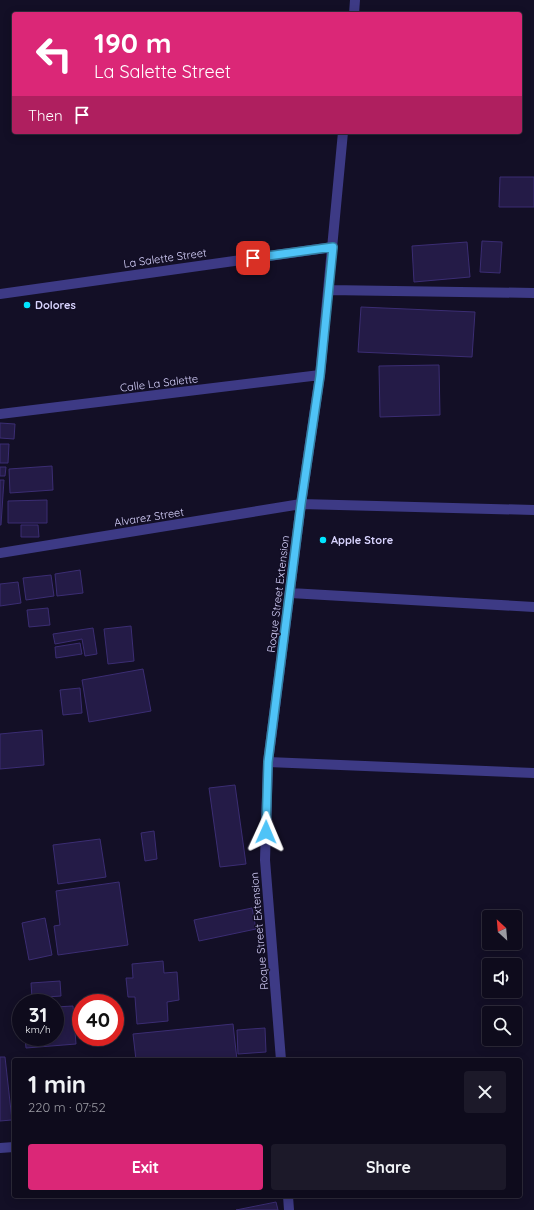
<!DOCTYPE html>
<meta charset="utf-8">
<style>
body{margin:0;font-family:Quicksand,sans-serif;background:#1c1929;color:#f1f3f6;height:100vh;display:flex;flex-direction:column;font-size:15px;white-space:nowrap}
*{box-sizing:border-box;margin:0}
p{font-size:13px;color:#9b9ba3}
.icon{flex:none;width:22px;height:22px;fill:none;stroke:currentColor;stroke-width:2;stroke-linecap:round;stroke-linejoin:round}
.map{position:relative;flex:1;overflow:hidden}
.drawer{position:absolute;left:12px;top:1058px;width:510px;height:140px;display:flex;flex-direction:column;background:#0e0b1c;border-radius:4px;box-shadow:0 2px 10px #0003,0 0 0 1px #2e2b3b}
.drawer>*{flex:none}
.guide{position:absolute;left:12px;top:12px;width:510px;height:122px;border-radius:4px;box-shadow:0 2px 10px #0003,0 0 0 1px #2e2b3b;background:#db2777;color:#fff;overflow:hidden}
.needle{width:26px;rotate:334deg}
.tools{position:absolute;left:482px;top:910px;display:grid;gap:8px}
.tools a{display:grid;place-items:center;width:40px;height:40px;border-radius:4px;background:#0e0b1c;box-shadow:0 2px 10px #0003,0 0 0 1px #2e2b3b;font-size:20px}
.speed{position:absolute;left:12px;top:994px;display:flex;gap:8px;font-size:20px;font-weight:700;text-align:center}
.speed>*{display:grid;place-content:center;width:52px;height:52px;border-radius:50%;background:#0e0b1c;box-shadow:0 2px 10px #0003,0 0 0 1px #2e2b3b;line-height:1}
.speed small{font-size:10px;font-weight:400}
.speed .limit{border:6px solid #d22;background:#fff;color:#111}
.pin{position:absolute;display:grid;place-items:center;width:34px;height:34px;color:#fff;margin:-17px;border-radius:8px;box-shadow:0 2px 6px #0006}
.me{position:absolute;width:44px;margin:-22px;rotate:1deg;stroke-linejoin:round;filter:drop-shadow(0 0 3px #0008)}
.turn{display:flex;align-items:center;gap:14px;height:84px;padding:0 16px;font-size:18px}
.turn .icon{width:52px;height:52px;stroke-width:2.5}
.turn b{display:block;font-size:28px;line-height:34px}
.then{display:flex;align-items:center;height:38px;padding:0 16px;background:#0003;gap:8px;font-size:15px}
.round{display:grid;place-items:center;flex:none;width:42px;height:42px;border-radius:4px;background:#1c1929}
.overview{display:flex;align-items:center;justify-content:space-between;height:68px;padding:0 16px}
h1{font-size:24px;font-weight:800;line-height:30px}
.action{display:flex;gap:8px;margin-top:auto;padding:8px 16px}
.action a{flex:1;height:46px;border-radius:4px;background:#db2777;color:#fff;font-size:16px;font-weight:800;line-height:46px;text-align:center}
.action a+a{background:#1c1929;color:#f1f3f6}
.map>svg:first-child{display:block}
.building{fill:#241b47;stroke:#3b2d73}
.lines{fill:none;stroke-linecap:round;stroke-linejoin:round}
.minor{stroke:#3d3a85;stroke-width:10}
.route-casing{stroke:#337fa1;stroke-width:10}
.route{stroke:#4fc3f7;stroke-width:7}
.poi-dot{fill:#00e5ff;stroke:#130f26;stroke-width:1.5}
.labels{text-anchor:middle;stroke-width:3;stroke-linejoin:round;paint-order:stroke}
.street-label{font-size:11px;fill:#d9d4ff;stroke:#130f26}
.poi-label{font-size:11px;font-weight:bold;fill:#d9d4ff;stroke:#130f26;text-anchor:start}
</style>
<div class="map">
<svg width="534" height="1210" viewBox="0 0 534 1210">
<rect width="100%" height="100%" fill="#130f26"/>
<!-- building -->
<path class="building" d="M500,177H534V207H499Z
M482,241L502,242L500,273L480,272Z
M467,242L470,277L414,282L412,246Z
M361,307L475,312L472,357L358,352Z
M439,365L440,415L380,417L379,366Z
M0,423L15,424L14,439L0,438Z
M0,444H9L8,463H0Z
M52,466L53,490L10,493L9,469Z
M0,467H6L5,476H0Z
M0,480H4L1,525H0Z
M47,500V523H8V501Z
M21,525H38L39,537H21Z
M80,570L83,593L57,596L55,574Z
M51,575L54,596L26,600L23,578Z
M18,582L21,603L0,606V584Z
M48,608L50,625L29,627L27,610Z
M131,626L134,661L108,664L104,629Z
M93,628L97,654L85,656L82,639L55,644L53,634Z
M80,643L82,654L56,658L55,647Z
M143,669L151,711L89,722L82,680Z
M80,688L82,713L63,715L60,690Z
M42,730L44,765L0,769V734Z
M235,785L246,864L220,867L209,788Z
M154,831L157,859L145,861L141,833Z
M100,839L106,877L58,884L53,845Z
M119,882L128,945L58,955L54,926L60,925L56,891Z
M252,908L256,929L199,941L194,920Z
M45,918L52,955L29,960L22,923Z
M163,961L164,973L177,972L179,1000L167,1002L168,1021L137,1024L135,997H128L126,978H133L132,964Z
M60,981L61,996L32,998L31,983Z
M73,1006L76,1044L26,1048L25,1037H55V1007Z
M233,1024L237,1060H136L133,1034Z
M265,1028L266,1052L238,1054L237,1030Z
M0,1057H5L12,1120L0,1121Z
M276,1202L278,1210H236Z"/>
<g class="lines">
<!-- minor -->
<path class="minor" d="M354,14L355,0
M328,290L534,293
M0,294L333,247
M0,414L320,375
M0,553L301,504L534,510
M290,593L534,607
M268,762L534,773
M281,1060L265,860L268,762L301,504L320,375L343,132
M0,1148L14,1147
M288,1196L289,1210"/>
</g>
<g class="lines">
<defs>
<path id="route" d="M253,258L333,247L320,376L301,504L268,762L266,832"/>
</defs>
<!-- route casing -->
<use href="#route" class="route-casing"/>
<!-- route -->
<use href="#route" class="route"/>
</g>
<!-- markers -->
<g class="poi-dot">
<circle cx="27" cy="305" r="4"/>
<circle cx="323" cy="540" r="4"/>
</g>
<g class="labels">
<!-- street labels -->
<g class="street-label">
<text transform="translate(165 258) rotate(-8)" y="4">La Salette Street</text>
<text transform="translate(159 383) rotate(-7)" y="4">Calle La Salette</text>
<text transform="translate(149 517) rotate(-9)" y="4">Alvarez Street</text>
<text transform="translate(278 594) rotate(-83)" y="4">Roque Street Extension</text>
<text transform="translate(259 931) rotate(-95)" y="4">Roque Street Extension</text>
</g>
<!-- poi labels -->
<g class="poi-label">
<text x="35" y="309">Dolores</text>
<text x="331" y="544">Apple Store</text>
</g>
</g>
</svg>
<div class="tools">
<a><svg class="needle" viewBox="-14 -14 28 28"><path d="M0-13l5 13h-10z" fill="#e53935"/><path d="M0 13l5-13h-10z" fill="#9b9ba3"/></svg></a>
<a><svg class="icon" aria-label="sound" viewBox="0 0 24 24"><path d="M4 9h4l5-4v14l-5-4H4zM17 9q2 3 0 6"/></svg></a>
<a><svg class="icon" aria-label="search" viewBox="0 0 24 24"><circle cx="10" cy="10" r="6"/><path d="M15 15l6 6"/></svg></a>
</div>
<div class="speed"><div>31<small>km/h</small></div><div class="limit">40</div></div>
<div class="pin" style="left:253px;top:258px;background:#d93025"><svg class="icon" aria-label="arrive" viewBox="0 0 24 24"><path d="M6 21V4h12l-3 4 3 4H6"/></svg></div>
<svg class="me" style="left:266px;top:832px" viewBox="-20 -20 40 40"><path d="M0-17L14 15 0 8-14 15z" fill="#4fc3f7" stroke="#fff" stroke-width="4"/></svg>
<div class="guide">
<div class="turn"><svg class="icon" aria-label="left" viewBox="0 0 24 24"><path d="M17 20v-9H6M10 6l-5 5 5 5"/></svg><div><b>190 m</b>La Salette Street</div></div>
<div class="then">Then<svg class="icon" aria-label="arrive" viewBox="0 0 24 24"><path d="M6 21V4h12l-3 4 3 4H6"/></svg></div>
</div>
<section class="drawer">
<div class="overview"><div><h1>1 min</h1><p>220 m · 07:52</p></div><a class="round"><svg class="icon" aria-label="close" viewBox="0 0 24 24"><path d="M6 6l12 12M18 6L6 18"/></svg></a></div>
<div class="action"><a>Exit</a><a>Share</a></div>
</section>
</div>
